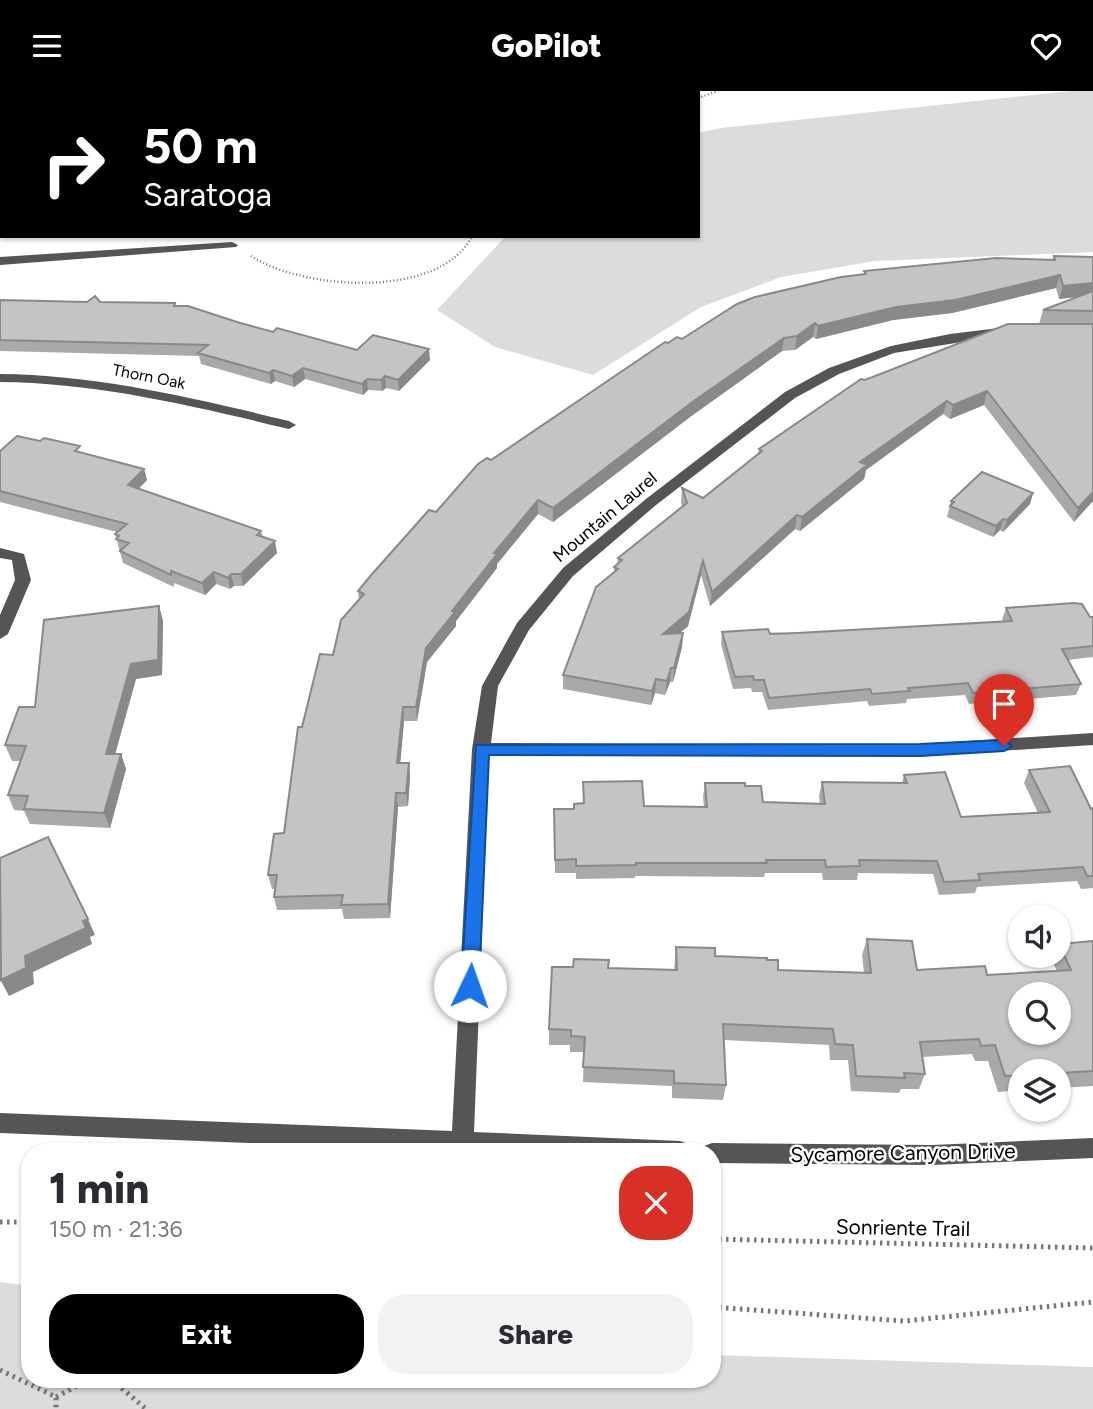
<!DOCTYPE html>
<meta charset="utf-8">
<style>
body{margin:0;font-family:Figtree,sans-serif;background:#f2f2f3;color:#2b2b33;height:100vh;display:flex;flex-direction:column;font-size:26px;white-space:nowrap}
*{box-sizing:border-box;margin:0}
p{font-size:23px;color:#7c7c81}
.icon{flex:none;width:38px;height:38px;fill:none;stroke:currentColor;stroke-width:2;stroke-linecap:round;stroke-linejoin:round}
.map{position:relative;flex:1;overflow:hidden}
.details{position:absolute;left:21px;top:1052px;width:700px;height:245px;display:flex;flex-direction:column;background:#fff;border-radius:28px;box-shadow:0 2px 5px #0004}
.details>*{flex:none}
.banner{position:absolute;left:0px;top:0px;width:700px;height:147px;box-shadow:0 2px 5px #0004;background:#000;color:#fff;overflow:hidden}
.buttons{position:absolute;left:1008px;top:814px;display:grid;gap:14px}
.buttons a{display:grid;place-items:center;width:63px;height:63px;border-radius:50%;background:#fff;box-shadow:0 2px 5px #0004;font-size:35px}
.pin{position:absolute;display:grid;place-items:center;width:60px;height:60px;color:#fff;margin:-72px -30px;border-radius:50% 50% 50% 0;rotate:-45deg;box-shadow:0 0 7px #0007}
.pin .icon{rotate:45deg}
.me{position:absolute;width:77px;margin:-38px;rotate:3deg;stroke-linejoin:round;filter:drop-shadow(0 0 5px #0008)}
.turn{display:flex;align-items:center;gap:24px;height:147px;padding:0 28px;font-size:32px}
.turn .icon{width:91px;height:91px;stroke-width:2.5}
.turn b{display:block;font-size:49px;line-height:60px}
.round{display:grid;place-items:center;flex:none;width:74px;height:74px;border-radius:28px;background:#f2f2f3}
.summary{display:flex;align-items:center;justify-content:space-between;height:119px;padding:0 28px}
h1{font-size:42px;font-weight:800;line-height:52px}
.cta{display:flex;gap:14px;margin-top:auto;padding:14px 28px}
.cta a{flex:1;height:80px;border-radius:28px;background:#000;color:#fff;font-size:28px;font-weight:800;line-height:80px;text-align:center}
.cta a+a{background:#f2f2f3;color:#2b2b33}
header{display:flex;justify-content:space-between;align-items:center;height:91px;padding:0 28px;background:#000;color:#fff;font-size:32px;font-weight:800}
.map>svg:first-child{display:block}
.green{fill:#dcdcdc}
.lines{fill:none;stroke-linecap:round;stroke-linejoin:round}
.path-far1{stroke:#777;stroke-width:2.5;stroke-dasharray:1 2.5;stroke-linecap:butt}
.path{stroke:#777;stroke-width:5;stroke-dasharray:2.5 4.5;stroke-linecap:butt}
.minor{fill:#555;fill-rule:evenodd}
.wall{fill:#a9a9a9}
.shaded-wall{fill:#898989}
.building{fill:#c4c4c4;stroke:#898989;stroke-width:2;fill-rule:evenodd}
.route{fill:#1a73e8;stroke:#114b97;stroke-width:2}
.labels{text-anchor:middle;stroke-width:5;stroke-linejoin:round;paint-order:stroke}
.far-street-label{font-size:16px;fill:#000;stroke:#fff}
.street-label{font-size:18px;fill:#000;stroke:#fff}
.near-street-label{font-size:21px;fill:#000;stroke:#fff}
</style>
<header><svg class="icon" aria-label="menu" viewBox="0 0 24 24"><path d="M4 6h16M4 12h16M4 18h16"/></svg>GoPilot<svg class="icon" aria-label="heart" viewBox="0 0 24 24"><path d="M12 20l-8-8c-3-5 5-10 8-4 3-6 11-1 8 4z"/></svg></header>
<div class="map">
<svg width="1093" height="1318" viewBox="0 0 1093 1318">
<rect width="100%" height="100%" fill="#fff"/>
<!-- green -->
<path class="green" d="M0,0H698L2,2L0,89Z
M1071,0H1093V161L875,170L781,186L701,216L593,284L495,256L437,219L506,145H698V42L721,37Z
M0,1191L30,1195V1288H712V1264L1093,1276V1318H0Z"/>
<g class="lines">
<!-- path-far1 -->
<path class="path-far1" d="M13,2L102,0
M698,7L718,0
M251,165C303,199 440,209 472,145"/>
<!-- path -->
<path class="path" d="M0,1131H30
M712,1148L1093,1157
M712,1216L904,1230L1093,1211
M0,1279L56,1306V1318
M111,1288L146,1318
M56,1306L90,1288"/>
<!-- minor -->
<path class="minor" d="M232,151L238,154L236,156L0,174V166Z
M1007,236L1011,237V243L894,262L839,283L795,307L656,414L573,485L529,539L498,595L491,652L920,653L1093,642V654L920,665L489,664L474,1041L680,1050L688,1053L691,1060H449L0,1042V1022L452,1040L472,658L482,595L517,532L563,477L646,408L785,301L829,277L891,255L950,243Z
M0,283C99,284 193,307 289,330L296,334L289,338C193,315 99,292 0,291Z
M0,457L24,463L31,489L8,543L0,548V524L15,489L12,469L0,467Z
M1093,1047V1067L932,1074L712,1072V1060H702L704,1055L712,1052L932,1054Z"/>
</g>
<!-- wall -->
<path class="wall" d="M1054,165L1093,166V411L1091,412L1074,431L984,314L950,328L943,323L866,379L864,388L800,440L795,438L710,515L701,484L688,535L680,542H683L682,556L673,591H670L665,604L655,602L651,614L563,598V584L614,482V476L617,473L618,467L682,415L681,411L682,397L703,407L758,363L759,358L865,289L1039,233L1043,219L1076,206L1059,208L1056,197L952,222L893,229L816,248L813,246L795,259L782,260L690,326L553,431L538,423L497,473V477L456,530V535L427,571L417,630H404L400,672H409L410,686L408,715L398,716L390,827L344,828L342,818L277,819L274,806L275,798H272L268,784L284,742L302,636L333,564L359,509L358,500L436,421L491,369L668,252L864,183V180L1052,169Z
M0,210L175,212L176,215L273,241L357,259L430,269L399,300L386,297L382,300L368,299L363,304L305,288L294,296L275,290L271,293L201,273L199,265L0,260Z
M0,360L82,362L144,378L147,389L138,398L261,440L263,446L277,462L243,495H234L230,498L216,493L205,504L174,492V496L123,472L115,443L117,441L0,411Z
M1033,402L1030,413L1003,441L1000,439L993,446L947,426L951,410Z
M159,515L163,530L162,584L136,588L115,663H121L126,678L110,737L30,733L24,720L14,719L8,704L21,670H12L5,654L35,616Z
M1006,517L1093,526V566L1068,569L1081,593L1076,604L969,613L965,604L907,608L906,612L869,615L867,610L768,619L762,601H752L751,597L733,598L721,553L722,541L797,542L1003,530L1002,529Z
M1029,679L1091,718L1093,717V797L1081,798L1077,790L977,796L975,802L939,804L933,783L858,782L857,789H823L822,782H765L764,786L635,785V787L576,788V782H555L554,718H574L583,712V691L644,715L704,716L703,706L705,692L745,695L763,711L820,713L819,705L822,691L902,692L904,684L961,726L1038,722L1024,692Z
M867,848L917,879L987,884L1057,880L1052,870L1054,864H1059V853L1093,850V995L1059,997V980H1020V999L998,1001L988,970H975L972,963L922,966L925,983L919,998H901L899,1002L851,1000L848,969H830L829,954L724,949L726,994L723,1009L672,1007V995L583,991L584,961H570V954H549V938L608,877L674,879L676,856L715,865L767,869L778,879L864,882L862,864Z"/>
<!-- shaded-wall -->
<path class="shaded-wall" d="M2,118V133H0V121Z
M1060,184L1056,197L952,222L893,229L816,248L818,235L896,216Z
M1093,192V204L1059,208L1063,195Z
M815,232L813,246L795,259L797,245Z
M784,247L782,260L690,326L553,431V417L691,312Z
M429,258L430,269L399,300L398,289Z
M303,277L305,288L294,296L292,285Z
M273,279L275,290L271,293L269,282Z
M385,285L386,297L382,300L381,289Z
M367,288L368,299L363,304L362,293Z
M987,300L984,314L950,328L953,314Z
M947,310L943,323L866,379L864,388L800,440L802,426L860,371Z
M144,378L147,389L131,406L128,394Z
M1093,401V411L1091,412L1074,431L1078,417Z
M1033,402L1030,413L1003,441L1007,429Z
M538,409V423L497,473V477L456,530V535L427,571L417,630L416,616L426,557L494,462Z
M797,424L795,438L710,515L712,501Z
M1003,428L1000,439L993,446L996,435Z
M275,450L277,462L243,495L241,483Z
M703,470L701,484L688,535L662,557L663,543Z
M214,481L216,493L205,504L202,492Z
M231,483L234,495L230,498L228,487Z
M159,515L163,530L162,584L136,588L111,678L106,663L131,573Z
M683,542L682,556L673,591L674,577Z
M671,577L670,591L665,604L667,590Z
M656,588L655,602L651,614L652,600Z
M403,616L404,630L399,686L397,672Z
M121,663L126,678L110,737L104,722Z
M409,672L410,686L408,715L406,702Z
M396,702L398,716L390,827L388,813Z
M88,828L95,844L90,846L92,853L33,881L34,893L9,905L1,890L0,891V886L25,865Z"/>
<!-- building -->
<path class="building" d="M0,109H2V118L0,121Z
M1054,165L1093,166V192L1063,195L1060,184L955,209L896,216L818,235L815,232L797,245L784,247L691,312L553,417L538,409L494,462L497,463L452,520L455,521L426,557L416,616H403L397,672H409L406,702H396L388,813L341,814L343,804L274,806L277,784H268L274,743L284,742L298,636H302L320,563L333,564L341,529L364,503L358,500L373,482L429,419L436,421L478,373L487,367L491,369L665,251L668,252L677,246L682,248L737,213L755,206L841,186L866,183L864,180L996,167L1055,169Z
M1093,200V220L1043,219Z
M95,205L100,211L175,212L174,215H188L237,231L273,241L277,237L357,259L373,244L429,258L398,289L385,285L381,289L367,288L362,293L303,277L292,285L273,279L269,282L198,262L208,254L0,249V210L1,209L87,211Z
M1008,233H1093V401L1078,417L987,300L953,314L947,310L860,371L867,374L802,426L797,424L712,501L703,470L689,521L663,543L683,542L674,577H671L667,590L656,588L652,600L563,584L596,496L618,478L614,476L622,469L618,467L687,412L682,397L703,407L762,360L759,358L861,288L865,289Z
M17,345L40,350L44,347L80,355L75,360L144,378L128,394L261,440L257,444L275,450L241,483H231L228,487L214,481L202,492L171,480V484L120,460L129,452L116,448L119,445L115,443L127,433L0,400V360Z
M982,381L1033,402L1007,429L1003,428L996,435L950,415L954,411L951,410Z
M1074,512L1082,513L1090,526H1093V555L1062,558L1081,593L973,602L968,592L908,597L910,600L872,603L870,598L769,607L764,589H754L753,585L735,586L722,541L768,538L770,543L797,542L1012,530L1006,517Z
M159,515L158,569L131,573L106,663H121L104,722L24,718L28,705L8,704L26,655L5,654L19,616H35L44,529Z
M1070,675L1091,718L1093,717V785H1087L1083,776L978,783L980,789L944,791L937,770L859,769L860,775L826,776L825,769H766L767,772H636V774L576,775V768L555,769L554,718H574V713L584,712L583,691L642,690L644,715L707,716L705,692H745V695H761L763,711L825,713L822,691L907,692L904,684L945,681L961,726L1050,721L1029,679Z
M48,746L88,828L83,830L86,837L25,865L26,877L1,889L0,767Z
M867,848L912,850L917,879L985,875L987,884L1071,879L1059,853L1093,850V980L1059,982V980H1020V984L1005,985L995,954L981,955L979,948L920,951L925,983L904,982L905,987L856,985L853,954L835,953L833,938L723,933L726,994L674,992V980L583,976L585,946L571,945V939L549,938L552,876H573L574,868L609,869L608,877L677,879L676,856L715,857V865L767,867V869H778V879L871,882ZM1020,903H1059V942H1020Z"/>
<!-- route -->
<path class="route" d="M1004,649L1012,655L1004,660L920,665L489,664L479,895L476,900L470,903L463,900L461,895L476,654L920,653Z"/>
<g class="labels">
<!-- far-street labels -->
<g class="far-street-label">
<text transform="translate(149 285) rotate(11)" y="6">Thorn Oak</text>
</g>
<!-- street labels -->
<g class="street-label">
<text transform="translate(605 426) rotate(-40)" y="6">Mountain Laurel</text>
</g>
<!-- near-street labels -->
<g class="near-street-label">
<text transform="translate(903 1062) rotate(-1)" y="7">Sycamore Canyon Drive</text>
<text transform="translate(903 1137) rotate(1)" y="7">Sonriente Trail</text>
</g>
</g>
</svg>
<div class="buttons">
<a><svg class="icon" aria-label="sound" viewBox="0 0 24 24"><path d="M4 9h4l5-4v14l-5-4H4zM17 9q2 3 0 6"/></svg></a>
<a><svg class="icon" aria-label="search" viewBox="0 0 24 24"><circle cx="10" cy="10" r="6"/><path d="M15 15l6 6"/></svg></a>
<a><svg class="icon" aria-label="layers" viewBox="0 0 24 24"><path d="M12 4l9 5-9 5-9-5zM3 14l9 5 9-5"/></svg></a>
</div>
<div class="pin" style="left:1004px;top:655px;background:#d93025"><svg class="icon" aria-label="arrive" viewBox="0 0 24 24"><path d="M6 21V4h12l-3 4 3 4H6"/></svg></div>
<svg class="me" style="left:470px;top:895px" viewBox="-20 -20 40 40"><circle r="19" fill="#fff"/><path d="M0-13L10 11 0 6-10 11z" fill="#1a73e8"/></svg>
<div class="banner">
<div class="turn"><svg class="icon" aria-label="right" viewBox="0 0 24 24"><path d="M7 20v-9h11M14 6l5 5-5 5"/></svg><div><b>50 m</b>Saratoga</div></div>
</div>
<section class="details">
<div class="summary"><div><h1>1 min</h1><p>150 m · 21:36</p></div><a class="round" style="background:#d93025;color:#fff"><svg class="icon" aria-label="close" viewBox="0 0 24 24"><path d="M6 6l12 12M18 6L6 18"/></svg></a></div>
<div class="cta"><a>Exit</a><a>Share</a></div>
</section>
</div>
